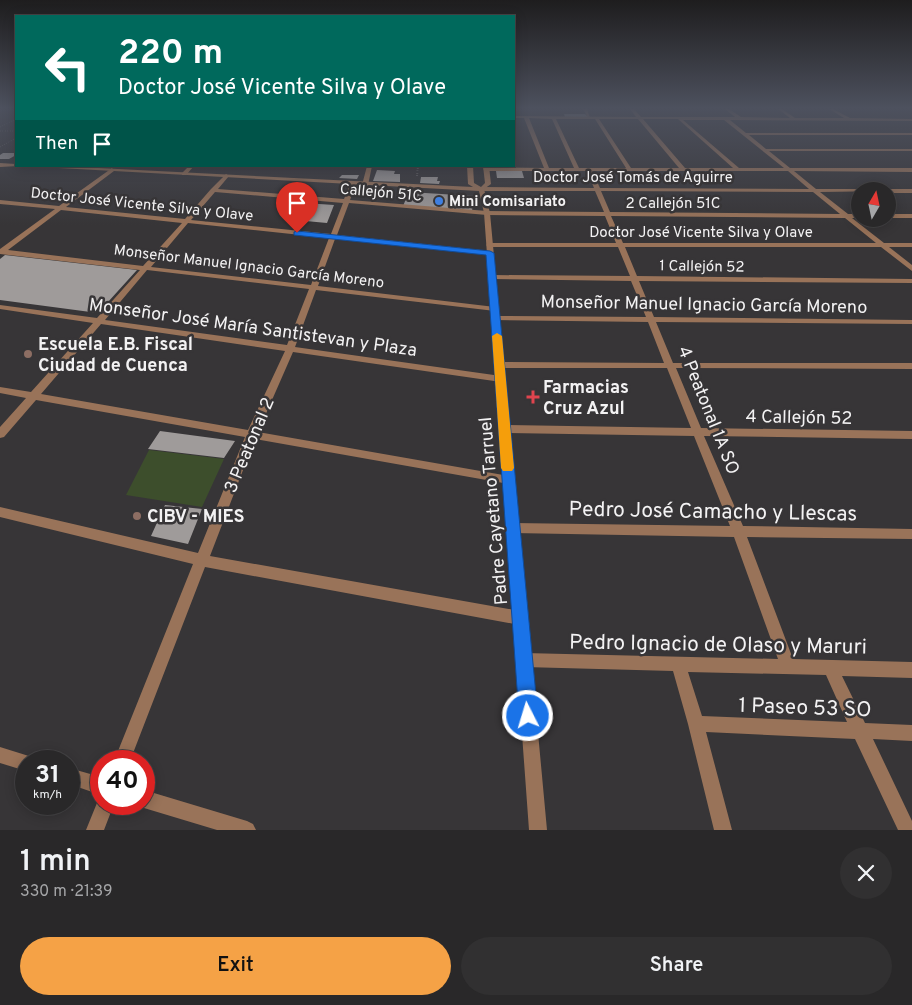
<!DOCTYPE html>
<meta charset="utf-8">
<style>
body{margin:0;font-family:Overpass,sans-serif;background:#313031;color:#f1f3f6;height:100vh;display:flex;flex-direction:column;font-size:19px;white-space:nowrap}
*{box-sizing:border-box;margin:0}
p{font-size:16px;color:#a5a6a8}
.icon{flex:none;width:28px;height:28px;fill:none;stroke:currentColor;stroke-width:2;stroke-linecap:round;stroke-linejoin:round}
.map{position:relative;height:830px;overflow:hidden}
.details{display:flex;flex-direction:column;background:#292829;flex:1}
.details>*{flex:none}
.guide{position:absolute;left:15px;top:15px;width:500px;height:152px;border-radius:0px;box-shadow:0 2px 12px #0003,0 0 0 1px #454446;background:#00695c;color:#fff;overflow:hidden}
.needle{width:32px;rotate:9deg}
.tools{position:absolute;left:851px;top:182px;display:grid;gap:10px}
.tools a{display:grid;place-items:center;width:45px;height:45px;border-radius:50%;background:#292829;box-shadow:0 2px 12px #0003,0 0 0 1px #454446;font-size:25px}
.speed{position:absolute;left:15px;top:750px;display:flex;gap:10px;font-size:25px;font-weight:700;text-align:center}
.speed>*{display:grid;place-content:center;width:65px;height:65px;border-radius:50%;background:#292829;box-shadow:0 2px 12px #0003,0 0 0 1px #454446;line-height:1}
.speed small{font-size:12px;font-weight:400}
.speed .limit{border:8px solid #d22;background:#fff;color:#111}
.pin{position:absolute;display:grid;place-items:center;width:42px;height:42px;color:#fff;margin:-51px -21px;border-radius:50% 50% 50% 0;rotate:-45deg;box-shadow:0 0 5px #0007}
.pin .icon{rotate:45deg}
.me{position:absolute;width:55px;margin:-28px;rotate:355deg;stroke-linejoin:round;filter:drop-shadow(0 0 4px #0008)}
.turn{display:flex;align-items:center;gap:18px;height:105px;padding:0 20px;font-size:22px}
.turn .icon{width:65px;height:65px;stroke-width:2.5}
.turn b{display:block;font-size:35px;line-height:42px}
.then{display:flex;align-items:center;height:48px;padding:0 20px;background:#0003;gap:10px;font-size:19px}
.round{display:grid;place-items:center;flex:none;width:52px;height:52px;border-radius:26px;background:#313031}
.headline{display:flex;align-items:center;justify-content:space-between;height:85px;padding:0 20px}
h1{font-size:30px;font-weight:600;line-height:38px}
.cta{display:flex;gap:10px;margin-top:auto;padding:10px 20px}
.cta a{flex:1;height:58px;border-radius:30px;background:#f5a246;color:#111;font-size:20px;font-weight:600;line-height:58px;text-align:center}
.cta a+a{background:#313031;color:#f1f3f6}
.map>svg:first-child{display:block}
.green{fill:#3d4e2c}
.building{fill:#9f9b9a}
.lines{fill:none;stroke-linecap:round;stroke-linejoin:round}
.path-far1{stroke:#848384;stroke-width:1;stroke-dasharray:0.5 2;stroke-linecap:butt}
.path{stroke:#848384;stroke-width:2;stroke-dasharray:0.5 2;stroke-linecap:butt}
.service{fill:#997359;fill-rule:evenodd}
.minor{fill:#997359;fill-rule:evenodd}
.tertiary{fill:#997359;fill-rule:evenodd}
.route{fill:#1a73e8;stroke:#114b97}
.slow{fill:#f59e0b}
.shop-dot{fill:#3f7fe0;stroke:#373537;stroke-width:2}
.education-dot{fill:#8d6e63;stroke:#373537;stroke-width:2}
.health-dot{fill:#e0444e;stroke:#373537;stroke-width:2}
.labels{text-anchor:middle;stroke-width:5;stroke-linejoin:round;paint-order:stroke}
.far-street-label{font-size:15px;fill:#f3f2f3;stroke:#373537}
.far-poi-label{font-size:15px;font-weight:bold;fill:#f3f2f3;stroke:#373537;text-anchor:start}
.street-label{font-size:18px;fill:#f3f2f3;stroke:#373537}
.poi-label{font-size:18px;font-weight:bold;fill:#f3f2f3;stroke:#373537;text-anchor:start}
.near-street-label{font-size:21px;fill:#f3f2f3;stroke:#373537}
</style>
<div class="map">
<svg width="912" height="830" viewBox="0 0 912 830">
<rect width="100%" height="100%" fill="#373537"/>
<!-- green -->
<path class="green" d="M149,450L224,459L202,507L126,495Z"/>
<!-- building -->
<path class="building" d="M564,114H585L588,117H565Z
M3,153H16V155L9,159H0V155Z
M377,170L395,171L394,174H400V182L373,181Z
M496,171H522L524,178H497Z
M342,175H359L357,179L339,178Z
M421,177H438L437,181H440L439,184L420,183Z
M409,192L474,196L472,211L403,206Z
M305,203L334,205L327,223L295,220Z
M5,255L137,270L98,313L0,300V259Z
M160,431L235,441L224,458L148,449Z
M165,505L202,509L188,544L151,536Z"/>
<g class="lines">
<!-- path-far1 -->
<path class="path-far1" d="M0,110L3,109
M0,127L16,119
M0,131H16
M0,147L16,138"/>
<!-- path -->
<path class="path" d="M417,176L418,166"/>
<!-- service -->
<path class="service" d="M583,109H587L590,118H588Z"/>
<!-- minor -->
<path class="minor" d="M630,109H634L641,117H735L725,109H729L741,117L790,118L778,109H782L795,118H844L829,109H833L850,118L912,119V121L730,120L746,133H912V135H749L766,149H912V151H769L790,168H912V172L794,171L816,189H912V193H888V191L820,192L848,214H860V218H852L884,243H912V247H889L912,265V271L881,247H625L637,276L912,279V283L639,281L654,317L912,320V324L656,322L673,363H912V369L676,368L701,428L912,431V439L704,436L743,526L912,529V539L747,537L793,659L912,662V678L842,676L865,723L912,725V741L873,739L912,821V830H898L855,739L706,732L732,830H714L688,724L673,671L524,667L519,665L517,660L519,655L524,653L778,659L734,537L513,533L509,532L507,528L509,524L513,523L730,526L694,436L505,433L501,432L500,429L501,426L505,425L691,428L667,368H500L495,365L500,362L664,363L648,322L495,320L491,318L495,316L646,317L631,281L492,279L488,277L492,275L630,276L618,247H489L486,245L489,243H616L605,216L487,215L349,203L337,235L490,251L493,253L490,255L335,239L318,286L495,307L499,309L495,311L316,290L295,347L501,376L506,379L501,382L293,352L258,432L509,476L513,477L515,480L513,483L509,484L255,439L210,556L520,611L525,613L527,618L525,623L520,625L205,567L130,761H114L193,564L0,517V507L198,553L245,437L36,400L4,437L0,438V427L26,398L0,393V387L31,392L93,323L0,309V305L97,318L140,270L0,254V249L55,209L0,204V200L59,206L112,168L114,171L66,207L185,219L211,189L226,174L229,176L218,189L344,199L350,184L353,182L356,184L350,200L487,211L604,212L595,191H481L478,189L481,187L594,188L587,171H486L483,169L486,167L544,168L524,118H514V116L636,117ZM529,118L552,119L574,168H549ZM556,119H595L626,168H579ZM599,119H638L679,168H631ZM643,119H678L733,168H685ZM683,120H724L784,168H739ZM592,171H788L809,189L600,188ZM601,191L813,192L840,214L610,212ZM215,192L343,203L331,234L191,220ZM61,210L182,223L143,266L8,250ZM611,216L845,218L876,243H623ZM188,223L329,238L311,285L151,267ZM147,270L309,289L287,345L105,320ZM101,324L285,351L248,430L41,394ZM688,672L826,675L847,722L702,716Z
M189,166H194L186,175H182V173Z
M367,166H372L368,185L365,187L362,185Z
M888,214H912V218H888Z
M0,747L32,757L34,761H26V771L0,763Z
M69,768L101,777V795L69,784Z
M144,790L247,821L253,824L256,830H217L144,808L137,804H144Z
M101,797V804H114L104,830H86L99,798Z"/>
<!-- tertiary -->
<path class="tertiary" d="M0,163L16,164V166H18L0,167Z
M22,166H59L473,187L468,184L467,166H473L474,183L481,187L485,183L483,166H489L491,184L484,189L490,213L547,830H529L484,213L479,191Z"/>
</g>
<!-- sky -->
<linearGradient id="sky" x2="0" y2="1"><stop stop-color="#1e1d1e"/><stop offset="0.48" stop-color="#4d515e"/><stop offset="1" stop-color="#4d515e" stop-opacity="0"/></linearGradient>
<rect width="912" height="225" fill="url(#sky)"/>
<!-- route -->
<path class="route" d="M297,231L490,251L494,253L538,716L535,723L528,726L522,723L519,716L486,255L294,235V232Z"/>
<!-- slow -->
<path class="slow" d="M497,333L502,336L514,468L512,471H503L501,468L492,336Z"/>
<!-- markers -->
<circle class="shop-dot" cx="439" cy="201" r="5"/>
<g class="education-dot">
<circle cx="28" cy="354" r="5"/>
<circle cx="137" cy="516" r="5"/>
</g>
<path class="health-dot" d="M530.5 389.5h5v5h5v5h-5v5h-5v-5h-5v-5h5z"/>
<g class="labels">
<!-- far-street labels -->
<g class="far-street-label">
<text x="633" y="182">Doctor José Tomás de Aguirre</text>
<text transform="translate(381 192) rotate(5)" y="5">Callejón 51C</text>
<text x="673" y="208">2 Callejón 51C</text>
<text transform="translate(142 204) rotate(6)" y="5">Doctor José Vicente Silva y Olave</text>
<text x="701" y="237">Doctor José Vicente Silva y Olave</text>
<text transform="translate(249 266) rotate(7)" y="5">Monseñor Manuel Ignacio García Moreno</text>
<text transform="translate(702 266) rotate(1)" y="5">1 Callejón 52</text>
</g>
<!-- far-poi labels -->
<g class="far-poi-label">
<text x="449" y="206">Mini Comisariato</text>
</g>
<!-- street labels -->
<g class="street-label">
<text transform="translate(704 304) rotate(1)" y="6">Monseñor Manuel Ignacio García Moreno</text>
<text transform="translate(253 327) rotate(8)" y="6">Monseñor José María Santistevan y Plaza</text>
<text transform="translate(709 410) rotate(68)" y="6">4 Peatonal 1A SO</text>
<text transform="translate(799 417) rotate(1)" y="6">4 Callejón 52</text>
<text transform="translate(249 445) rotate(-67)" y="6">3 Peatonal 2</text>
<text transform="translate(493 511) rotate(-95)" y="6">Padre Cayetano Tarruel</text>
</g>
<!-- poi labels -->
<g class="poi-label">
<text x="38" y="350">Escuela E.B. Fiscal<tspan x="38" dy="21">Ciudad de Cuenca</tspan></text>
<text x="543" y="393">Farmacias<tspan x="543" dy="21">Cruz Azul</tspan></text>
<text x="147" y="522">CIBV - MIES</text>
</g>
<!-- near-street labels -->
<g class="near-street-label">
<text transform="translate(713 511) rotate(1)" y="7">Pedro José Camacho y Llescas</text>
<text transform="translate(718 644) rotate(1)" y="7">Pedro Ignacio de Olaso y Maruri</text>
<text transform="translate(805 707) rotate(2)" y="7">1 Paseo 53 SO</text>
</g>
</g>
</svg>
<div class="tools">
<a><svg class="needle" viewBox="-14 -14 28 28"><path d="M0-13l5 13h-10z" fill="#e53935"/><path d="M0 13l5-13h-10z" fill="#a5a6a8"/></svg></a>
</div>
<div class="speed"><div>31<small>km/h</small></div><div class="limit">40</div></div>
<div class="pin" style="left:297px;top:233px;background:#d93025"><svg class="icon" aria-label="arrive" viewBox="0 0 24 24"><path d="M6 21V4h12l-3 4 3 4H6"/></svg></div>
<svg class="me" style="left:528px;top:716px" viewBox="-20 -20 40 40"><circle r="17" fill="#1a73e8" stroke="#fff" stroke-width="3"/><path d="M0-11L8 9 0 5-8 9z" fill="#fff"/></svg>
<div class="guide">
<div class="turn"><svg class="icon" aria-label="left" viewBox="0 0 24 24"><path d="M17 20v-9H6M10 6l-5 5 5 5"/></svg><div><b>220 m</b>Doctor José Vicente Silva y Olave</div></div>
<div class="then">Then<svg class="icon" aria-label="arrive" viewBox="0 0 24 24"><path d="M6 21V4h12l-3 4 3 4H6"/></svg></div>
</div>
</div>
<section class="details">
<div class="headline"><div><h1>1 min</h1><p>330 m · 21:39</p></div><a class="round"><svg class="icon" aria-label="close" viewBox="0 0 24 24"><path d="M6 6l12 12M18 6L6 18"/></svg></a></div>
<div class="cta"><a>Exit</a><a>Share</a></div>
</section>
